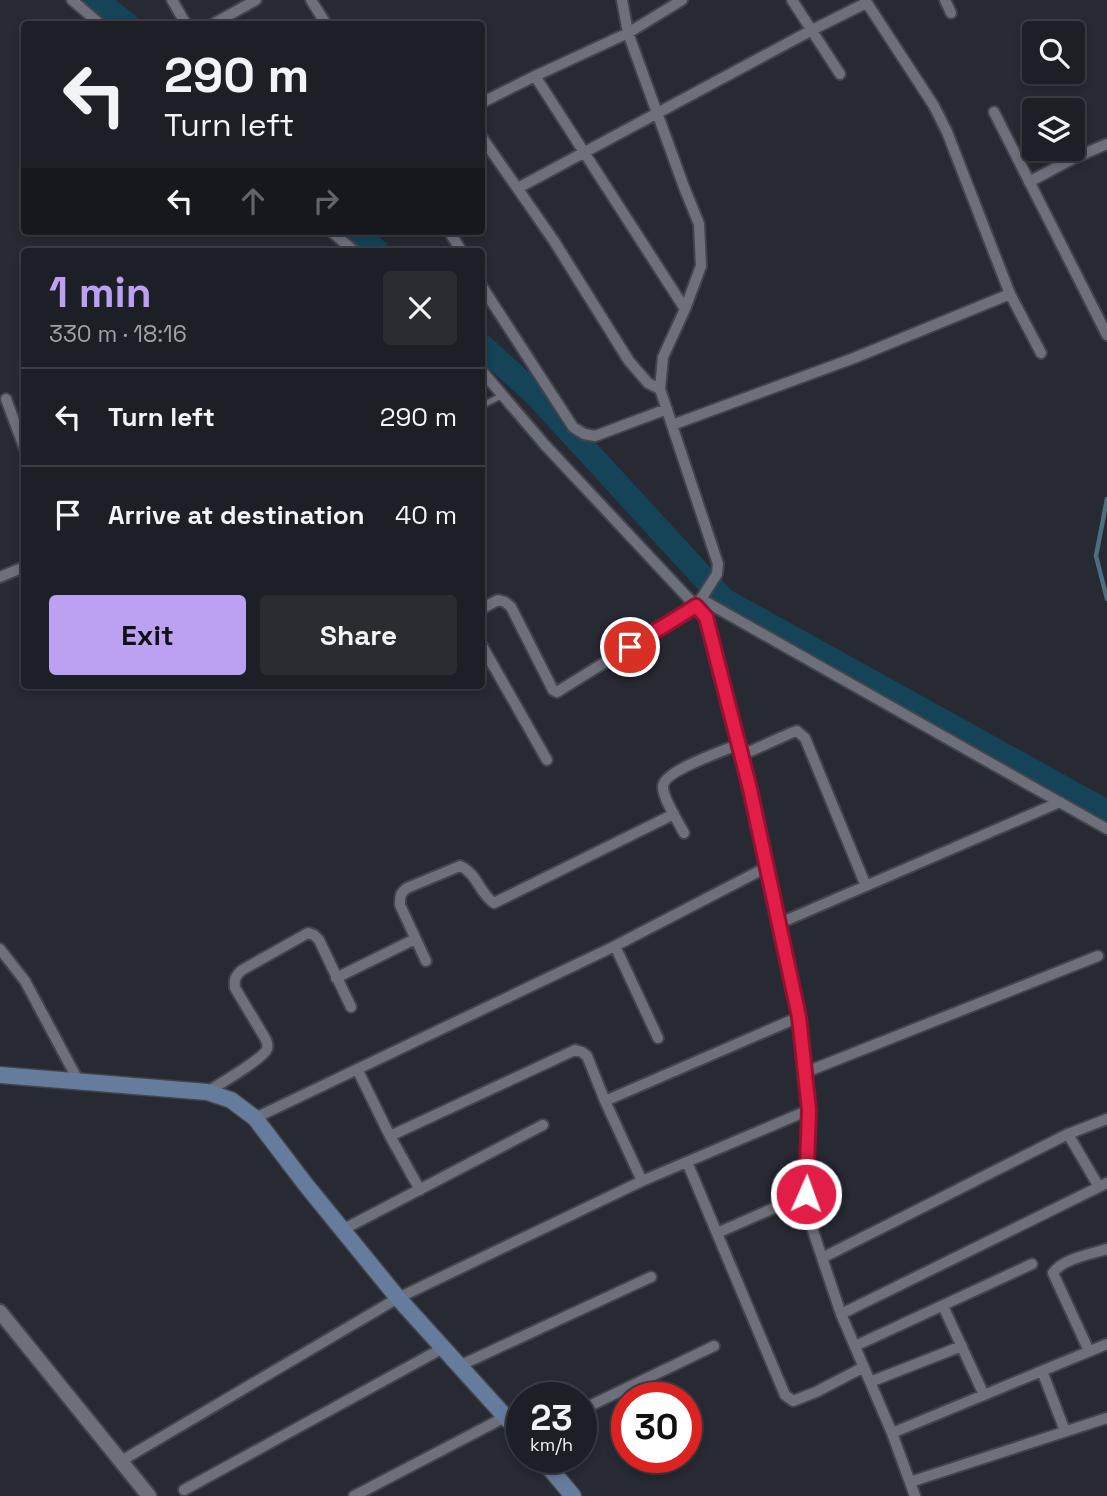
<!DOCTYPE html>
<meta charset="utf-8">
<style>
body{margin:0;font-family:"Space Grotesk",sans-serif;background:#2a2c32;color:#f1f3f6;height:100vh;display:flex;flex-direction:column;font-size:26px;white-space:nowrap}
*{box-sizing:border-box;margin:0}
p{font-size:23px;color:#a0a2a7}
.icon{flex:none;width:38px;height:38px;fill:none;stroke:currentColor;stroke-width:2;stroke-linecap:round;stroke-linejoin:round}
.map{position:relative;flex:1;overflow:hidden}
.panel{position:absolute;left:21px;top:248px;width:464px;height:441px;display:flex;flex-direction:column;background:#1d1f26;border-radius:7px;box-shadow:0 4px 10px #0003,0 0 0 2px #3b3d43}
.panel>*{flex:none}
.banner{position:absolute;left:21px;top:21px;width:464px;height:214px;border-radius:7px;box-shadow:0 4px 10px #0003,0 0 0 2px #3b3d43;background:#1d1f26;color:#f1f3f6;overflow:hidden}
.buttons{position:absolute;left:1022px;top:21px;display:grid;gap:14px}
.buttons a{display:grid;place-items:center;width:63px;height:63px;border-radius:7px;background:#1d1f26;box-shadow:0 4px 10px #0003,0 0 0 2px #3b3d43;font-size:35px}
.speed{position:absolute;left:506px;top:1382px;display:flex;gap:14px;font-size:35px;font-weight:700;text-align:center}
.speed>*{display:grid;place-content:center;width:91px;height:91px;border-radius:50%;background:#1d1f26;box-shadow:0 4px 10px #0003,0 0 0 2px #3b3d43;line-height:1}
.speed small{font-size:18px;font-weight:400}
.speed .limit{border:10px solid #d22;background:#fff;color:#111}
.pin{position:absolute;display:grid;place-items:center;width:60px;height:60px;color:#fff;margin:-30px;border:4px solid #fff;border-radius:50%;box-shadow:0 2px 7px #0007}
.me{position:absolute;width:77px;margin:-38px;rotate:2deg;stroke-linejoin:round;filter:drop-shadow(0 0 5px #0008)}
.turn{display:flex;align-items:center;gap:24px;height:147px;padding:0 28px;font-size:32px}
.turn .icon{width:91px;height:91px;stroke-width:2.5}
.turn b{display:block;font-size:49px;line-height:60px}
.lanes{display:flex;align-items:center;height:66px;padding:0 28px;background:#0003;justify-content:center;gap:35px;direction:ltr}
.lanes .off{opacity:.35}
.round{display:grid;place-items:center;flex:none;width:74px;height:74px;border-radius:7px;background:#2a2c32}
.summary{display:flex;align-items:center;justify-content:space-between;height:119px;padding:0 28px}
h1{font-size:42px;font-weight:600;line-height:52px;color:#bca0f2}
.primary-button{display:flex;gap:14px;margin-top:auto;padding:14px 28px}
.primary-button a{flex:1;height:80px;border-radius:7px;background:#bca0f2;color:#111;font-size:28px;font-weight:600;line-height:80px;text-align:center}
.primary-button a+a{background:#2a2c32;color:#f1f3f6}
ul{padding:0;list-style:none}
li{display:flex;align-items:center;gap:21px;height:98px;padding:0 28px;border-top:2px solid #3b3d43}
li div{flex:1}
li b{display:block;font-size:26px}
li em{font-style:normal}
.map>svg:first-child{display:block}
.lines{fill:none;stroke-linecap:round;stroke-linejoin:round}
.stream{stroke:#4d6e7e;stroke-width:4.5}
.river{stroke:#154357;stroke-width:24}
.service-casing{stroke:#42444c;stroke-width:9}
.minor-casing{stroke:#42444c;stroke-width:14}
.tertiary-casing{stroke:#42444c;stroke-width:18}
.secondary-casing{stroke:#42444c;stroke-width:19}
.service{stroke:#6d6f7b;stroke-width:5}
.minor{stroke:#6d6f7b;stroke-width:10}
.tertiary{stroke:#6d6f7b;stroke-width:14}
.secondary{stroke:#667c9d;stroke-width:16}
.route-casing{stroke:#92132f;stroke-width:18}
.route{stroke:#e11d48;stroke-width:12}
</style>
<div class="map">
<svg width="1107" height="1496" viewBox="0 0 1107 1496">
<rect width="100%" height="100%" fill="#272933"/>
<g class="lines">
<!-- stream -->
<path class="stream" d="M1107,499L1096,556L1107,599"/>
<!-- river -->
<path class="river" d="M96,0L127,24
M355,231L378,252
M481,345L535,394L724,600L1107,812"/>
<defs>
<path id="service" d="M481,406L503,395"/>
<path id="minor" d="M72,0L100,24
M172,0L186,24
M311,0L326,24
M622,0L628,33L684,187L699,224L701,266L685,309L663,357L660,389L718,564L717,574L701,599L750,789L799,1017L809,1110L806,1194L810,1222L841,1314L892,1433L915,1496
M792,0L840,74
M865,0L934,106L947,132L1010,294L1041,353
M945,0L951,13
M213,24L256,0
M535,76L685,309
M481,103L535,76L628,33L682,0
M994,112L1107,335
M481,136L554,241L629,361L648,383L660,389
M1029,182L1074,158L1107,144
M518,188L812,30L866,3
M331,231L355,252
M449,231L462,252
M481,285L573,427L584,434L595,436L667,409
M481,370L545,445L704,615
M6,399L24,447
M672,425L854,358L1010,294
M0,577L24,567
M701,599L1107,829
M481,609L498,600L505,602L511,607L553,690L557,692L696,606
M481,644L547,760
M742,755L791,733L797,731L805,738L866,886
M684,833C678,821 663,799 663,787C662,771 724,751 739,744
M780,923L1060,802
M615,946L658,1038
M0,949L25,981L79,1082
M426,961L400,905C400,897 400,893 407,888L460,866C477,873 479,893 494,903L674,814
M336,978L415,939
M357,1069L390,1136L420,1190
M806,1072L1098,956
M207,1092C218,1085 263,1059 267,1049C268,1044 267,1042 265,1038L235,988C234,980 235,976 242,970L308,933L314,935L319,940L351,1007
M605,1101L799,1017
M255,1118L615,946L767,867
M1068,1134L1099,1187
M390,1136L575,1050L582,1052L587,1056L605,1101L642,1181
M687,1162L785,1395L793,1401L816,1392L864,1367
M344,1229L543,1125
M717,1233L806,1194
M822,1258L1068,1134L1107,1119
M943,1306L984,1395
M841,1314L1107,1183
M855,1346L1032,1264
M1089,1351L1053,1273C1062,1259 1091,1254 1107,1249
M459,1366L651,1277
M1042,1371L1065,1431
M870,1382L962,1346
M581,1410L714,1346
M892,1433L1107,1344
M121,1461L398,1298L642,1181L809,1110
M910,1482L1107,1418
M184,1490L443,1348
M354,1496L505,1417"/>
<path id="tertiary" d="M0,1312L149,1496"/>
<path id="secondary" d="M0,1075L207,1092L231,1100L255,1118L306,1185L398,1298L522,1435
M541,1458L573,1496"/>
</defs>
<!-- service casing -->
<use href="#service" class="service-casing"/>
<!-- minor casing -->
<use href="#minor" class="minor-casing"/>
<!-- tertiary casing -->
<use href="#tertiary" class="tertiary-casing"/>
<!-- secondary casing -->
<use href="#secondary" class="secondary-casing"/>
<!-- service -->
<use href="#service" class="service"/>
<!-- minor -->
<use href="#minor" class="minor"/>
<!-- tertiary -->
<use href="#tertiary" class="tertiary"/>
<!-- secondary -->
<use href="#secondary" class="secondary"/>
</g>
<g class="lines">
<defs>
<path id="route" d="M630,647L696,606L706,617L750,789L799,1017L809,1110L806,1194"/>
</defs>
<!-- route casing -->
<use href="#route" class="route-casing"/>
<!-- route -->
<use href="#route" class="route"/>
</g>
</svg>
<div class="buttons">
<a><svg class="icon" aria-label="search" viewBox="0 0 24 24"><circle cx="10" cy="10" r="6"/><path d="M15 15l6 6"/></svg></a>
<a><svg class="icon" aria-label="layers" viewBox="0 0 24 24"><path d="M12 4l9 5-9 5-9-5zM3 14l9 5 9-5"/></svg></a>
</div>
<div class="speed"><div>23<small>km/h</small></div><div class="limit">30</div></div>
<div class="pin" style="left:630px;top:647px;background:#d93025"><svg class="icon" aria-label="arrive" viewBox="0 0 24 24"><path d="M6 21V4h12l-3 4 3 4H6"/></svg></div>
<svg class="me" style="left:806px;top:1194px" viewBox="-20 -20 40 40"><circle r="17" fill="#e11d48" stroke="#fff" stroke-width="3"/><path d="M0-11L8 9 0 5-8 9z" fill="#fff"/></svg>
<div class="banner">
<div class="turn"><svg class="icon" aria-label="left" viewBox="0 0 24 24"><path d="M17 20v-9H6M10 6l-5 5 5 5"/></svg><div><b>290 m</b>Turn left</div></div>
<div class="lanes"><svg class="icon" aria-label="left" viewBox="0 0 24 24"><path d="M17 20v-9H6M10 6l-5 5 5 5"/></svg><svg class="icon off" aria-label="ahead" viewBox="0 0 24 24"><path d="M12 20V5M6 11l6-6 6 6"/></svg><svg class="icon off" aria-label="right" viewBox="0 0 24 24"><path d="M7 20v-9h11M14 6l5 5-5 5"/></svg></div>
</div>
<section class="panel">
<div class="summary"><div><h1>1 min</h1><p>330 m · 18:16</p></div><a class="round"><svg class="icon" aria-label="close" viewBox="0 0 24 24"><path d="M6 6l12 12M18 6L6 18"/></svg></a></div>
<ul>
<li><svg class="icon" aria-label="left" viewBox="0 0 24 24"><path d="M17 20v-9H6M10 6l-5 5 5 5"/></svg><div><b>Turn left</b></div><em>290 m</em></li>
<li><svg class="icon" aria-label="arrive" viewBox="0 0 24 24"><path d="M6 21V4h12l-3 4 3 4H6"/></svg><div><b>Arrive at destination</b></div><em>40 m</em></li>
</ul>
<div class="primary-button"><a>Exit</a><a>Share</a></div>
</section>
</div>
